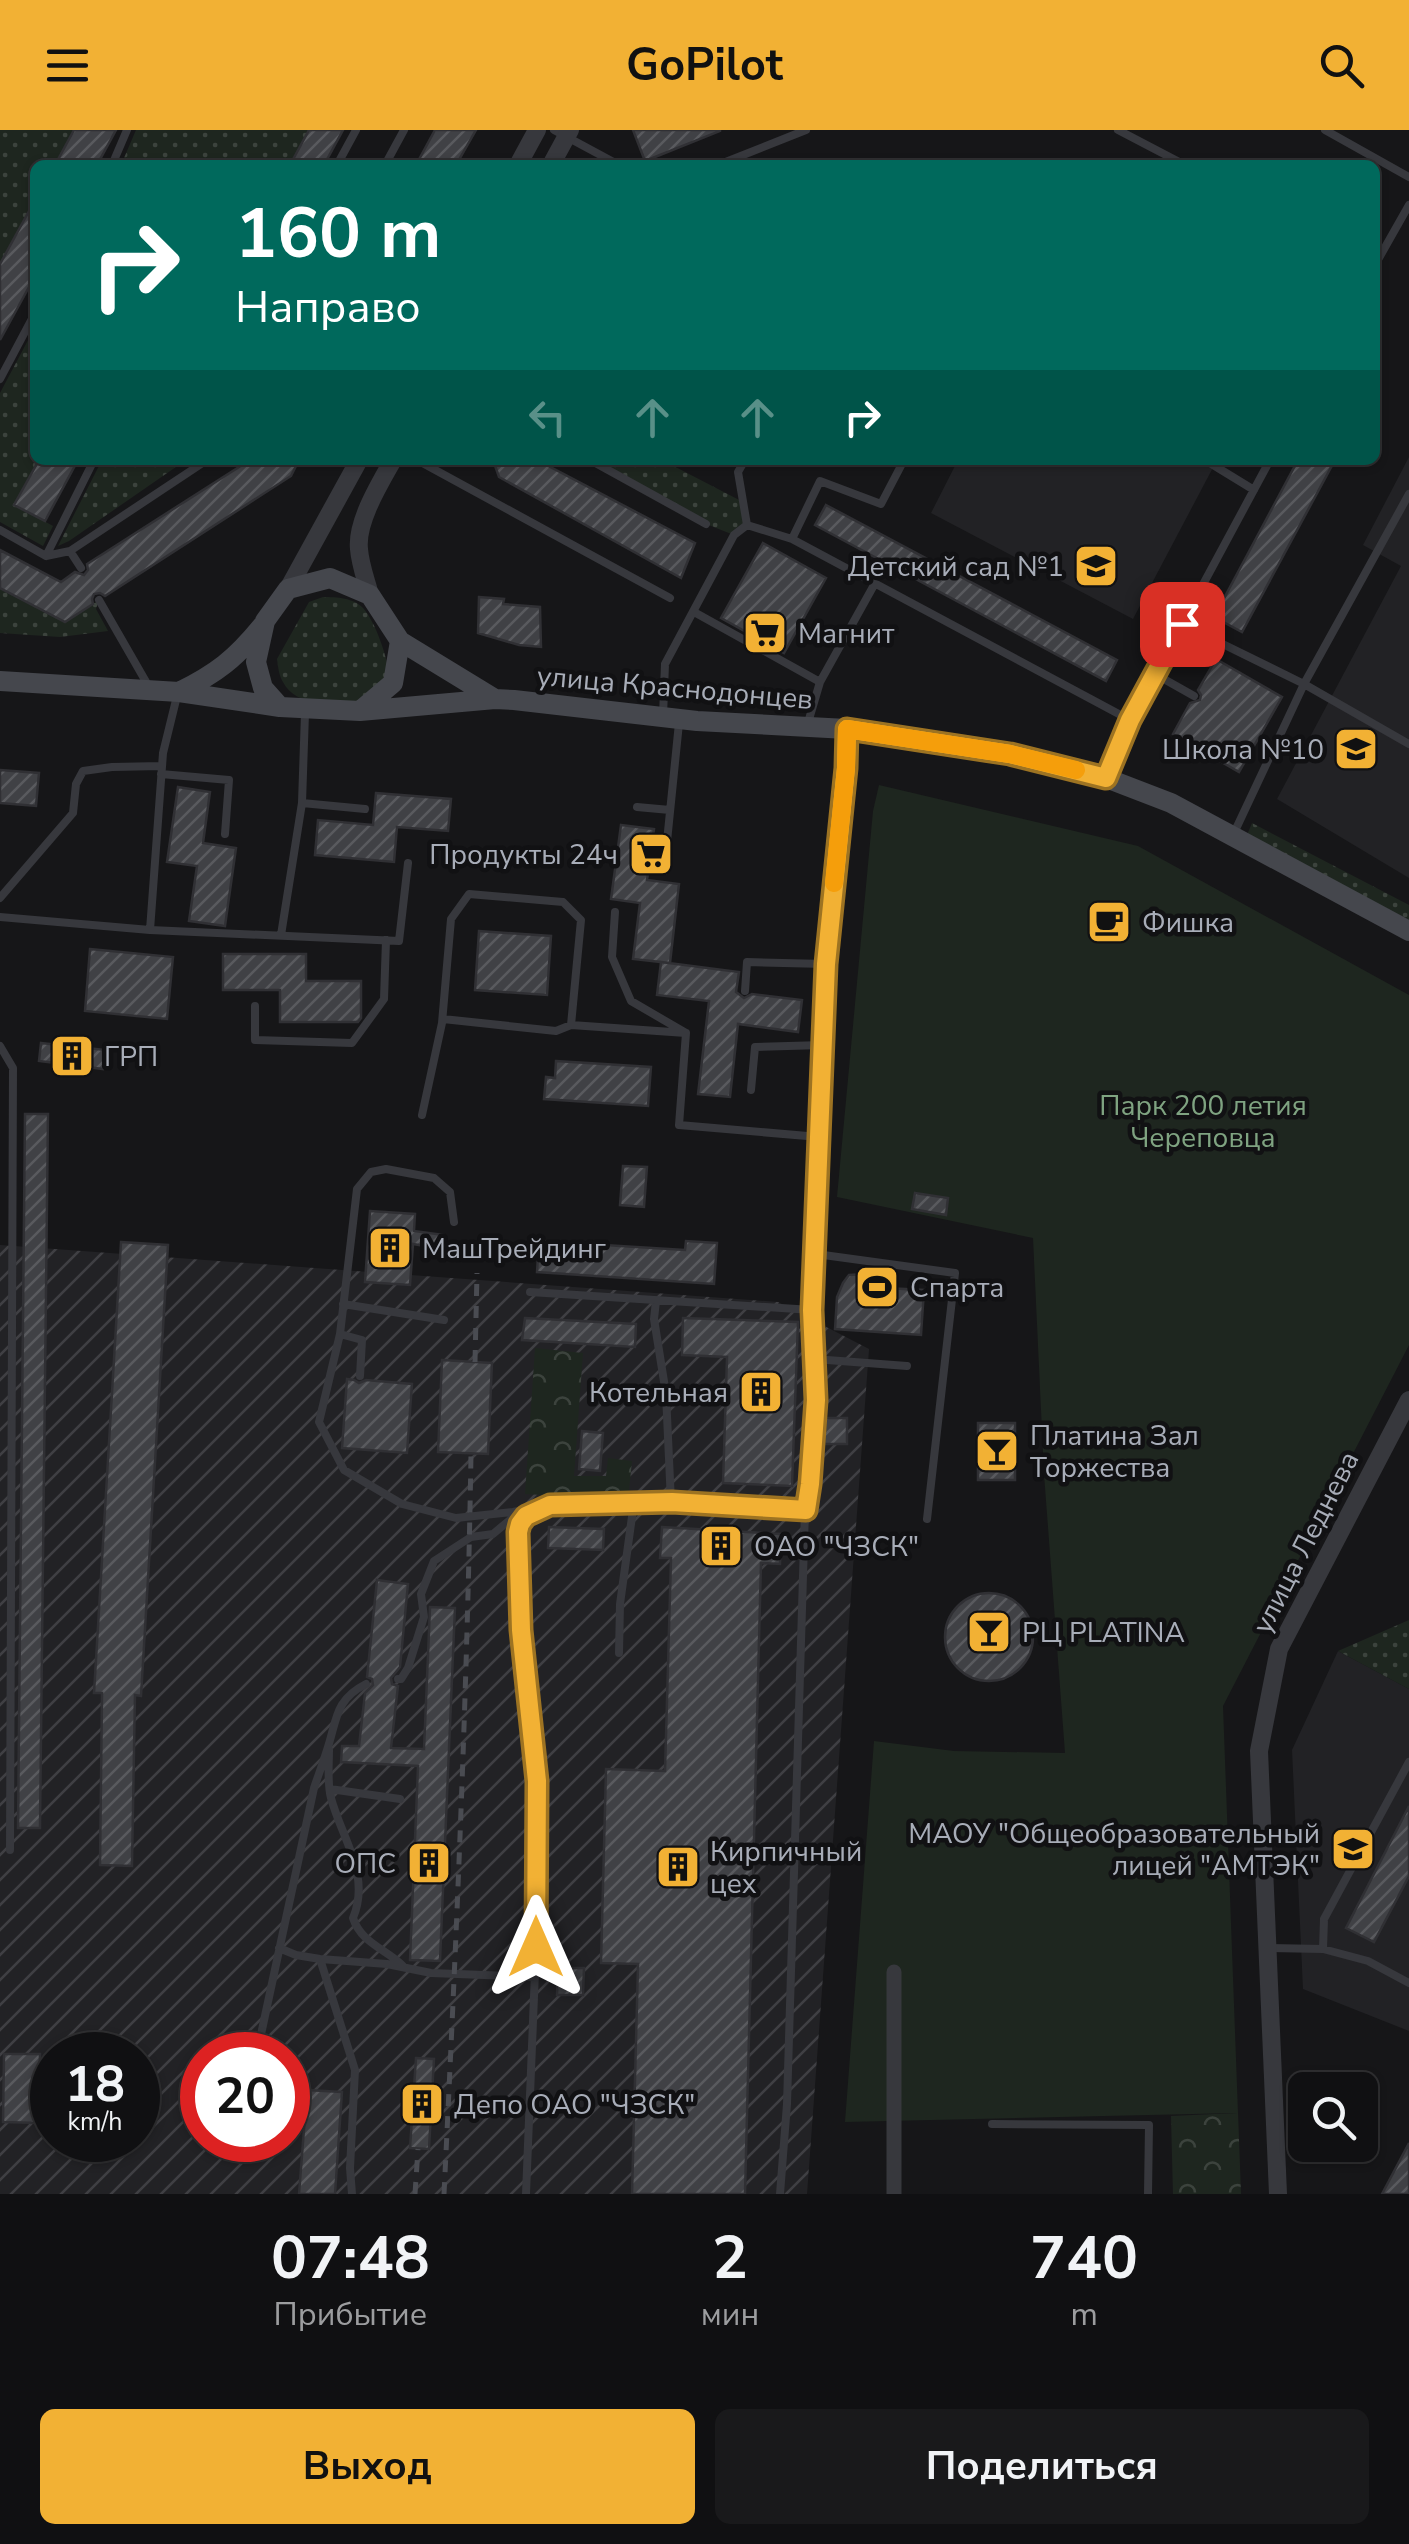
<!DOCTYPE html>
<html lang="ru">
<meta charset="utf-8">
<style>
body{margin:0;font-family:"Nunito Sans",sans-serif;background:#19191b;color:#f1f3f6;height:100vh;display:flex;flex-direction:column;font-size:38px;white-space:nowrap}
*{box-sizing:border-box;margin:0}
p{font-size:32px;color:#9c9d9f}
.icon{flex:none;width:55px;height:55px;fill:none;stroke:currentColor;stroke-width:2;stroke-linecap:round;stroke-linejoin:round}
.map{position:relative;height:2064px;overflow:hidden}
.panel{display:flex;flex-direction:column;background:#101012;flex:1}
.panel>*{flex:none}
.top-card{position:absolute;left:30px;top:30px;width:1350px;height:305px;border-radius:15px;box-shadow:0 2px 8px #0004,0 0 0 2px #303032;background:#00695c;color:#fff;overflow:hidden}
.tools{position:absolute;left:1288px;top:1942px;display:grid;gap:20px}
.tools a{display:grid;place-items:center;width:90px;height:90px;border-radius:15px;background:#101012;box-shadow:0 2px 8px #0004,0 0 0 2px #303032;font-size:50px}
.speed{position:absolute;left:30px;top:1902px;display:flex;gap:20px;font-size:50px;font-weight:700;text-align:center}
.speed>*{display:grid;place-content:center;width:130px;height:130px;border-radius:50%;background:#101012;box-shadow:0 2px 8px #0004,0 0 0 2px #303032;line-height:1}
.speed small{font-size:25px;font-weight:400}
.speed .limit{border:15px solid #d22;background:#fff;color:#111}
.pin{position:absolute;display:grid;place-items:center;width:85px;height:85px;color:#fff;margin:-42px;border-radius:20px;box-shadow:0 5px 15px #0006}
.me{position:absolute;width:110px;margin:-55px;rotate:0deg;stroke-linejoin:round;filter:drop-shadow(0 0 8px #0008)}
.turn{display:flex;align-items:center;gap:35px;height:210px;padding:0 40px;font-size:45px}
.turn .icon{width:130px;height:130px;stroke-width:2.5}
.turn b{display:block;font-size:70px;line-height:85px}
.lanes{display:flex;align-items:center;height:95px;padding:0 40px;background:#0003;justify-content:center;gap:50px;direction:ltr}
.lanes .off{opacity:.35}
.eta{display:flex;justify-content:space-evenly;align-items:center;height:170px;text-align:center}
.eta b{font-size:60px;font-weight:700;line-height:70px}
.button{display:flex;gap:20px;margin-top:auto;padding:20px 40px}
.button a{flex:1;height:115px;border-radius:15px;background:#f2b134;color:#111;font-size:40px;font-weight:700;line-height:115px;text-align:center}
.button a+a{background:#19191b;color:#f1f3f6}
header{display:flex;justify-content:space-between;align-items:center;height:130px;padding:0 40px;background:#f2b134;color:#111;font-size:45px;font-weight:700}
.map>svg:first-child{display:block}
.built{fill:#222225}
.industrial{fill:url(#industrial-furrows);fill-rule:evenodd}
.grass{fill:url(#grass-dots)}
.forest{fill:url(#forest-crowns)}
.park{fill:#1e261f}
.building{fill:url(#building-hatch);stroke:#303034;stroke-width:2.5}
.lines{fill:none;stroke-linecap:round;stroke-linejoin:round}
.service{stroke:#37383d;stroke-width:8}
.minor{stroke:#37383d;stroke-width:15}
.tertiary{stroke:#37383d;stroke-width:18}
.secondary{stroke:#45474d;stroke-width:20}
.rail{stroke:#4a4c52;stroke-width:5;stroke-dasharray:12 10;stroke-linecap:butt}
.route-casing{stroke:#9d7322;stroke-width:25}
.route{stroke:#f2b134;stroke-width:18}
.slow{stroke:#f59e0b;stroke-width:18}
.labels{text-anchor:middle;stroke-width:9;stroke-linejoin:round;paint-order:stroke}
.poi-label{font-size:28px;fill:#a8adb8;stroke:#111113;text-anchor:start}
.street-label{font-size:28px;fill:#a8adb8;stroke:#111113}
.park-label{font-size:28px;fill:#7fa381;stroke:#111113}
</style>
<header><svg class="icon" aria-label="menu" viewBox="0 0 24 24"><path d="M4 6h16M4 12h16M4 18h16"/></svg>GoPilot<svg class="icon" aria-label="search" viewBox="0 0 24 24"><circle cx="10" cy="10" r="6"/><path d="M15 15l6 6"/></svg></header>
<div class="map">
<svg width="1409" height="2064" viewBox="0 0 1409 2064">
<defs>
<pattern id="industrial-furrows" width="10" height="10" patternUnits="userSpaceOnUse" patternTransform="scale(2.5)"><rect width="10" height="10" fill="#222225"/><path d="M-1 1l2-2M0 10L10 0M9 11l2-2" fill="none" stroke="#3f3f43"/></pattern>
<pattern id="grass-dots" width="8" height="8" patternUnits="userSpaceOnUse" patternTransform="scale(2.5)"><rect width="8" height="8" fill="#1e261f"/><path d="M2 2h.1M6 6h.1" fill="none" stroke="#3c433d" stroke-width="1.8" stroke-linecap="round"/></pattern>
<pattern id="forest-crowns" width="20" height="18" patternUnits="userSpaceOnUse" patternTransform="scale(2.5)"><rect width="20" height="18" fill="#1e261f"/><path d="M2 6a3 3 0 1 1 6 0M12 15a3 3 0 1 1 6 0" fill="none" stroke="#3c433d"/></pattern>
<pattern id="building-hatch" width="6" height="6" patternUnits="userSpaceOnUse" patternTransform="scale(2.5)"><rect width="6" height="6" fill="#404145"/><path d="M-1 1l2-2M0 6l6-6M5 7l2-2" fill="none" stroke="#595a5e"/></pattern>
</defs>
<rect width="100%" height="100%" fill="#161618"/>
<!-- built -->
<path class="built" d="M1409,327V748L1277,669L1401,436L1363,415Z
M958,330H1217L1133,489L931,383Z
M1338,1521L1409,1559V1901L1303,1859L1292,1620Z"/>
<!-- industrial -->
<path class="industrial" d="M0,1115L778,1172L869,1219L807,2064H0ZM52,1925H138V2010H52ZM202,1925H288V2010H202Z"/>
<!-- grass -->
<path class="grass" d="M0,0H74L55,35H35V70L0,134Z
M136,0H309L290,35H121Z
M35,197V330H39L15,375L53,396L43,416L0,392V263Z
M102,330H186L69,411L58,416Z
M590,330H662L743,372L747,395L734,405L706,394Z
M0,458L65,491L99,470L96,479L108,501L60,507L0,503Z
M323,467C336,467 354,468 363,478C375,491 389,530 389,548L358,574C334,573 296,578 283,552C279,546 278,536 277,529L309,472Z
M1252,693L1409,775V790L1247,705Z
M1409,1490V1559L1338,1521Z"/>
<!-- forest -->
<path class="forest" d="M535,1218L583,1223L574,1346H606L608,1328L632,1331L628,1370L525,1364Z
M1238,1983L1241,2064H1173L1171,1986Z"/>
<!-- park -->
<path class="park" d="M879,655L1138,716L1409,865V1215L1223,1576L1238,1983L845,1992L874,1611L954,1621L1065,1623L1044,1344L1033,1108L837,1067L873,681Z"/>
<!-- building -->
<path class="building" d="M74,0H116L97,35H55Z
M309,0H343L324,35H290Z
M435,0H476L456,35H416Z
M633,0H720V1L645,31Z
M35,70V146L0,210V134Z
M39,330H78L45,391L14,375Z
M250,330H299L291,346L105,466L100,463L94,464L92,469L93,474L65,492L0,458V420L61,452L75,442L84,445L88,440L87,434Z
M493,330H537L695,413L681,448L499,347Z
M1298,330H1335L1242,502L1214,487Z
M826,375L1117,530L1106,551L815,395Z
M763,413L826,448L784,523L721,488Z
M479,467L504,469L503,474L540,477L541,517L519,515L478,503Z
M1216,529L1282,567L1239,642L1173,604L1190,573L1200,570L1201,565L1198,560Z
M0,640L39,643L36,676L0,673Z
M178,657L210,662L203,713L236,718L225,796L189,791L197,736L167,732Z
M376,663L451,669L448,701L397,697L394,732L315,725L318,690L373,695Z
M621,695L654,699L647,750L679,754L670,833L633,829L640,773L611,769Z
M479,801L551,806L547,865L475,860Z
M90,819L173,827L167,889L85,881Z
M223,824H306V851H361V888L358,892H280V860H223Z
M661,832L739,842L736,862L744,868L752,864L802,870L798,902L738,894L730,967L698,964L709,871L657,865Z
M41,913L106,920L103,939L39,931Z
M556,931L651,937L648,976L544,969L546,947L555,948Z
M25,984H48L40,1698H18Z
M623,1036L647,1037L644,1077L620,1075Z
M915,1063L948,1068L946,1085L912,1079Z
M370,1081L415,1084L414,1101L444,1105L442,1119L413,1114L410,1155L365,1152Z
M539,1111L685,1120L686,1111L717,1113L714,1154L537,1142Z
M121,1112L168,1115L141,1566L135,1565L132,1736L100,1735L102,1563H94Z
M865,1144L866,1157L924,1160L921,1205L835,1199L837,1167L843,1153L849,1145Z
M525,1188L636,1194L635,1217L522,1210Z
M683,1188L798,1192L792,1356L723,1353L727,1227L682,1225Z
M442,1230L492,1233L488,1324L438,1322Z
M347,1249L354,1250L359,1253L366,1250L412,1254L407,1323L342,1318Z
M826,1288H847V1314H824Z
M978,1293H1015V1350H978Z
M582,1301L603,1303L600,1341L579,1339Z
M549,1397L604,1399L603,1420L548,1418Z
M662,1397L781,1404L780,1434L761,1433L745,2064H632L638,1834L601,1833L606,1639L665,1641L671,1428H660Z
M377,1450L408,1454L400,1537L391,1548L392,1554L398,1556L391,1618L424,1619L430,1477L455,1478L440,1831L410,1830L418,1636L341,1632L342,1616H359L365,1563L373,1555L372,1549L367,1547Z
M945 1507a44 44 0 1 1 88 0a44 44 0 1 1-88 0Z
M1409,1676V1746L1374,1812L1346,1798Z
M558,1838H584L583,1865H557Z
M4,1924H40L39,1993L3,1992Z
M416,1928L434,1929L429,2019L410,2018Z
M307,1960L342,1962L335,2064H299Z
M1409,2013V2064H1382Z"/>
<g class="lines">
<!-- service -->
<path class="service" d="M554,0L619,35
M1118,0L1185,35
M1325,0L1409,47
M112,35L127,0
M337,35L356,0
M385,35L404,0
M718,35L806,0
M1375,135L1409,75
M0,249L35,183
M417,330L670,468
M590,330L706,394
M745,330L738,342L747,395
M1205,330L1254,360
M1409,364L1304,554L1409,614
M0,400L46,426L70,421L207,330
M792,409L820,351L881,374L904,330
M70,421L81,438
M46,426L94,330
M99,470L149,557
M694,482L820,552
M1182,494L1304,554L1234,703
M1155,544L1194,566
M177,566L163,623L150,800L399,811L408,733
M663,586L665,534L734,405L747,395L792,409L1130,590
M807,596L820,552L874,455
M161,644L229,650L225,704
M1108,644L1130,590L1270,330
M302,673L365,679
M637,677L670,680
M664,741L679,593
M0,768L73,683L76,654L83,641L112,637L161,636
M615,782L612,827L631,871L686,903L679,995L819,1007
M0,787L150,800
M281,805L302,673L305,583
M745,861L747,832L826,834
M255,876V910L352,913L384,869L386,810
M443,889L556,901L571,895
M0,916L13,938L10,1720
M751,960L755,917L823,915
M422,985L442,893L451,789L469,764L563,772L581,790L571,895L686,903
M454,1092L450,1062L434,1048L386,1039L371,1042L357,1059L340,1204L319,1292L344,1340L402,1374L456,1388L513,1382L550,1375L634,1372H671L805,1380L787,1974L780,2064
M816,1124L955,1143L927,1389
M530,1162L812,1180
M656,1171L654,1189L666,1264
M343,1174L444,1190
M340,1204L362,1210L360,1246
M814,1229L907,1236
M597,1259L666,1264L671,1372
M619,1523L620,1474L634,1372
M398,1549H401L408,1538L424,1487L421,1464L434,1431L471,1407L493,1404L517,1384
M329,1620C329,1635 327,1653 331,1668C342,1709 371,1745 353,1788C361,1813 386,1819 403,1836
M330,1659L400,1669
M279,1818L296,1825L320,1829L387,1834L431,1843L535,1847
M1268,1818L1323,1819L1368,1831L1409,1853
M1323,1819L1324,1789L1409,1632
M320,1829L355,1940L350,2038L352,2064
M257,1923L314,1658C318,1646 323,1633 327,1620C337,1591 334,1570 366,1554
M992,1994L1149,1995L1148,2064
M526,2064L536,1817L537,1651L521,1500V1430L518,1402L520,1394L527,1386L537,1381"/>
<!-- minor -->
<path class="minor" d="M805,1380L810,1355L816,1270L812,1180L826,834L846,638L847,599
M894,1842V2064"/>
<!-- tertiary -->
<path class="tertiary" d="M518,35L537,0
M551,35L570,0
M288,459L359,330
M370,465C366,450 360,434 359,419C356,392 380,353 393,330
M1278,2064L1259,1621L1279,1519L1409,1270"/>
<!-- secondary -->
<path class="secondary" d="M330,448L370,465L400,511L393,553L360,581L280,577L263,558L256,532L265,491L288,459Z
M400,511L495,569
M0,551L179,562L280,577
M179,562C217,543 235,529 262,496
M360,581L495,569L514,570L697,591L847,599L1009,624L1106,648L1171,673L1409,801"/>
<!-- rail -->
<path class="rail" d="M475,1232L477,1143
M415,2064L418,2019
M444,2064C456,1817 467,1570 471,1324"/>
</g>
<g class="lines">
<defs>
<path id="route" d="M536,1817L537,1651L521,1500L518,1402L520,1394L526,1386L550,1375L672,1372L806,1380L810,1354L816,1270L812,1180L826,834L846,638L847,599L1010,624L1106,648L1130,590L1182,494"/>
</defs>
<!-- route casing -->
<use href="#route" class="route-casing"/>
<!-- route -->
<use href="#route" class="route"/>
<!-- slow -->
<path class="slow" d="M834,753L846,638L847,599L1010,624L1076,640"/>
</g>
<!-- icons -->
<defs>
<symbol id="school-square" viewBox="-11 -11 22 22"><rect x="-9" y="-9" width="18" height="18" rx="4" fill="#f2b134" stroke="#111113"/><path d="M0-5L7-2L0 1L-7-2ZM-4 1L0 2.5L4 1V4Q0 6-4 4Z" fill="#111"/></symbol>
<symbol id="supermarket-square" viewBox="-11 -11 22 22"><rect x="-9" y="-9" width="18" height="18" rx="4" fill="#f2b134" stroke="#111113"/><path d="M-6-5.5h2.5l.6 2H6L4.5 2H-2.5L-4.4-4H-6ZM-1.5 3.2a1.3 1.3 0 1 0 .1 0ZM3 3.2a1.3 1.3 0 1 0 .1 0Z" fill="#111"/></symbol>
<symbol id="cafe-square" viewBox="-11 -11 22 22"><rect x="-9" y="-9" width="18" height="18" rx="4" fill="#f2b134" stroke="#111113"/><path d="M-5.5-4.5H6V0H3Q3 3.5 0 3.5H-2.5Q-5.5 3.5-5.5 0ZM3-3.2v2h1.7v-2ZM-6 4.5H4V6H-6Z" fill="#111"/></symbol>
<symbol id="building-square" viewBox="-11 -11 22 22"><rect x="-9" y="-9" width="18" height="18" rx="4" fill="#f2b134" stroke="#111113"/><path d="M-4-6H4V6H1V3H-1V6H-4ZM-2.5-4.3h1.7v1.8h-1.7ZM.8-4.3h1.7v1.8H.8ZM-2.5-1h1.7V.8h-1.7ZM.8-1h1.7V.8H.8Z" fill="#111"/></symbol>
<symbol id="stadium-square" viewBox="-11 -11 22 22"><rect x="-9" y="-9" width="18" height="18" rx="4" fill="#f2b134" stroke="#111113"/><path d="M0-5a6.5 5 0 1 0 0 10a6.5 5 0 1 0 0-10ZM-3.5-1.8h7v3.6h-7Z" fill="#111"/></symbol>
<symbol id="bar-square" viewBox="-11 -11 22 22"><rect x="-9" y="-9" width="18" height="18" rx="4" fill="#f2b134" stroke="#111113"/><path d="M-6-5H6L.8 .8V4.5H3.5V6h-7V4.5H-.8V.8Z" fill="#111"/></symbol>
</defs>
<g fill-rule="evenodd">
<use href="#school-square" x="1071" y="411" width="50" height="50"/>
<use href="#supermarket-square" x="740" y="478" width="50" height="50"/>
<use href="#school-square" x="1331" y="594" width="50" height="50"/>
<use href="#supermarket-square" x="626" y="699" width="50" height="50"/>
<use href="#cafe-square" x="1084" y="767" width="50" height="50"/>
<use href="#building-square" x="47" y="901" width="50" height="50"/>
<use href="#building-square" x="365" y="1093" width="50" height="50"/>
<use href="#stadium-square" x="852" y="1132" width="50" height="50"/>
<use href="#building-square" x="736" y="1237" width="50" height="50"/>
<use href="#bar-square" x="972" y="1296" width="50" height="50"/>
<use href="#building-square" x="696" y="1391" width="50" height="50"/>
<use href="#bar-square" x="964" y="1477" width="50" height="50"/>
<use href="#school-square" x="1328" y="1694" width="50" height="50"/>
<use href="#building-square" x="404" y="1708" width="50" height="50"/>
<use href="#building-square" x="653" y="1712" width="50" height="50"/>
<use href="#building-square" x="397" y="1949" width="50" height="50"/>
</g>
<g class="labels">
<!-- poi labels -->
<g class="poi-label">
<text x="1064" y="446" text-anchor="end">Детский сад №1</text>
<text x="798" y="513">Магнит</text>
<text x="1324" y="629" text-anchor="end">Школа №10</text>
<text x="618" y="734" text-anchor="end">Продукты 24ч</text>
<text x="1142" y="802">Фишка</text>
<text x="104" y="936">ГРП</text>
<text x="422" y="1128">МашТрейдинг</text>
<text x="910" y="1167">Спарта</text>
<text x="728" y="1272" text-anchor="end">Котельная</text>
<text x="1030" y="1315">Платина Зал<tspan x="1030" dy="32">Торжества</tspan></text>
<text x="754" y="1426">ОАО "ЧЗСК"</text>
<text x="1022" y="1512">РЦ PLATINA</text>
<text x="1320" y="1713" text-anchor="end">МАОУ "Общеобразовательный<tspan x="1320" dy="32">лицей "АМТЭК"</tspan></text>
<text x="710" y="1731">Кирпичный<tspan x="710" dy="32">цех</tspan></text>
<text x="396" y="1743" text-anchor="end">ОПС</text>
<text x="454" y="1984">Депо ОАО "ЧЗСК"</text>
</g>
<!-- street labels -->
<g class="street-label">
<text transform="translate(675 557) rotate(5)" y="10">улица Краснодонцев</text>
<text transform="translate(1305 1412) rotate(-63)" y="10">улица Леднева</text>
</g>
<!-- park labels -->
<g class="park-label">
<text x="1203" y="985">Парк 200 летия<tspan x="1203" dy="32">Череповца</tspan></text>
</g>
</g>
</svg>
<div class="tools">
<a><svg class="icon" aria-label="search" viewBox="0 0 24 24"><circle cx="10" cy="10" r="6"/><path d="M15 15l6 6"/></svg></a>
</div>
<div class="speed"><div>18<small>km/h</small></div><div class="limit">20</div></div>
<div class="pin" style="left:1182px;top:494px;background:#d93025"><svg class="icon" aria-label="arrive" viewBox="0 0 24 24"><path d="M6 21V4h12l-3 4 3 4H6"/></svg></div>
<svg class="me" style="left:536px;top:1817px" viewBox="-20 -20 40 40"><path d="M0-17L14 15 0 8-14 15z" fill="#f2b134" stroke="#fff" stroke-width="4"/></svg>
<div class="top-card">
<div class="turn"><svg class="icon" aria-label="right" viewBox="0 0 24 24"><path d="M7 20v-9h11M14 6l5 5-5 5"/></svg><div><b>160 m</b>Направо</div></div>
<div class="lanes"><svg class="icon off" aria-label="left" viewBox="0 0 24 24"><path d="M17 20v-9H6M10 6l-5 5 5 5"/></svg><svg class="icon off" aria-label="ahead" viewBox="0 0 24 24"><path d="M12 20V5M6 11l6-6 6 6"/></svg><svg class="icon off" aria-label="ahead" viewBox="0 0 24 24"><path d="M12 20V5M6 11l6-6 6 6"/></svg><svg class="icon" aria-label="right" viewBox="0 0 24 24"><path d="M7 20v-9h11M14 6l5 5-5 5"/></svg></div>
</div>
</div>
<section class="panel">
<div class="eta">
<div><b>07:48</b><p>Прибытие</p></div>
<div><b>2</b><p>мин</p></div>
<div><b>740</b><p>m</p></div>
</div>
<div class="button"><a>Выход</a><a>Поделиться</a></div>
</section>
